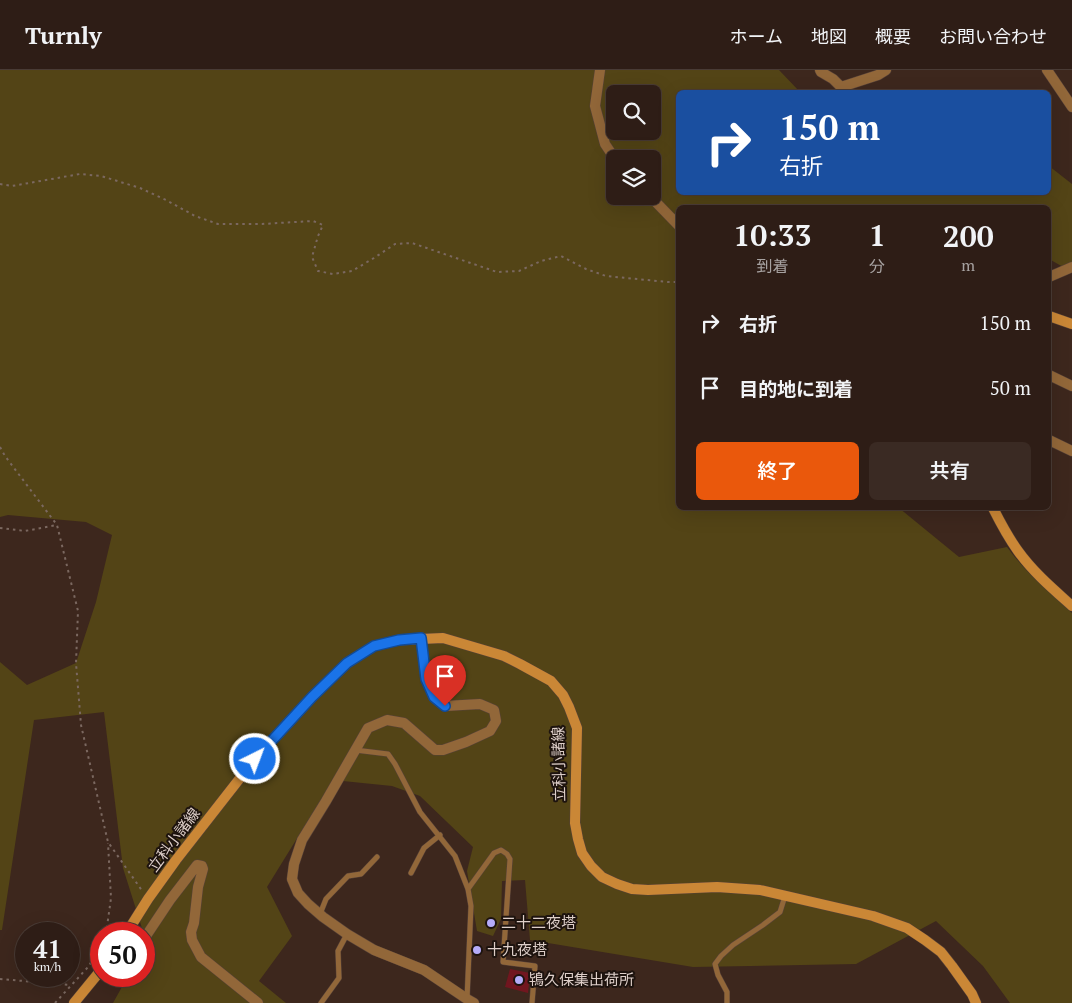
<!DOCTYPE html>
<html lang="ja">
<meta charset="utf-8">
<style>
body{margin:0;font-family:"PT Serif","Noto Sans JP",serif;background:#3a2a23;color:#f1f3f6;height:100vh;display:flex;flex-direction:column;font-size:19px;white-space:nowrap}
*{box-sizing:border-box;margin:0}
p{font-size:16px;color:#a7a2a1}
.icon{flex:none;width:28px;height:28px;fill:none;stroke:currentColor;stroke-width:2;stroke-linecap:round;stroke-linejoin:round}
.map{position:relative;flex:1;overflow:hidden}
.sheet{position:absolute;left:676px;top:135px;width:375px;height:305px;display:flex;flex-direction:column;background:#2e1d16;border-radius:8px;box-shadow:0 5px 20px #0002,0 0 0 1px #493b35}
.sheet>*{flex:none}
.banner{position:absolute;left:676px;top:20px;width:375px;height:105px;border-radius:8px;box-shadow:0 5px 20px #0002,0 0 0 1px #493b35;background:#1a4fa0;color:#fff;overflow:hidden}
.tools{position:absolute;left:606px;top:15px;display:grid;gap:10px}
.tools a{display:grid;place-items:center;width:55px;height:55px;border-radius:8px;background:#2e1d16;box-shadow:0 5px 20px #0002,0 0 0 1px #493b35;font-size:25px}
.speed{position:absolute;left:15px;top:852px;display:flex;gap:10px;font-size:25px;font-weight:700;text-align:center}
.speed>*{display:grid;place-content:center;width:65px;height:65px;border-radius:50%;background:#2e1d16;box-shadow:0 5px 20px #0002,0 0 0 1px #493b35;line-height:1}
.speed small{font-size:12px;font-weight:400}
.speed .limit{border:8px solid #d22;background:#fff;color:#111}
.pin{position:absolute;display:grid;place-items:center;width:42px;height:42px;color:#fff;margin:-51px -21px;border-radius:50% 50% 50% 0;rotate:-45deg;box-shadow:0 0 5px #0007}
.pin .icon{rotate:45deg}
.me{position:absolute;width:55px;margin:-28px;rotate:42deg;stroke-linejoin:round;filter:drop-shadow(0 0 4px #0008)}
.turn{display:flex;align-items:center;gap:18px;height:105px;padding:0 20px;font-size:22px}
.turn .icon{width:65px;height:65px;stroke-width:2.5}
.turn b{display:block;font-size:35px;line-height:42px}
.eta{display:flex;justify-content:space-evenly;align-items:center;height:85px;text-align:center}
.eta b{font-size:30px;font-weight:600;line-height:35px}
.cta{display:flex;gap:10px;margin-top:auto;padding:10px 20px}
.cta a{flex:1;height:58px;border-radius:8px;background:#ea580c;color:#fff;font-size:20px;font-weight:600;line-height:58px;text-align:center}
.cta a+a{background:#3a2a23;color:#f1f3f6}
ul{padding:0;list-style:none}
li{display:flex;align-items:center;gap:15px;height:65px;padding:0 20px}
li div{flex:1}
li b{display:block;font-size:19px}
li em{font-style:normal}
header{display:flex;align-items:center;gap:30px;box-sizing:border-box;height:70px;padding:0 25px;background:#2e1d16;border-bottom:1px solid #493b35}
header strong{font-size:24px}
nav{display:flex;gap:28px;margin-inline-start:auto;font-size:18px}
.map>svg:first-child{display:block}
.green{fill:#534416;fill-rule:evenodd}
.building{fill:#71161f}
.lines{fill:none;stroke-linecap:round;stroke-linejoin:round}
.lane-casing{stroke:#574239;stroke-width:6}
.street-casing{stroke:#574239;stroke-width:11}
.secondary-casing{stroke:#574239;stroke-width:11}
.path{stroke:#7b6860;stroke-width:2;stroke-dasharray:2.5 4;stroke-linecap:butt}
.lane{stroke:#926739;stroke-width:5}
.street{stroke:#926739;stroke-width:10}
.secondary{stroke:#ca8736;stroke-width:10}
.route-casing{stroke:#114b97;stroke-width:12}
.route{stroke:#1a73e8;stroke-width:9}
.poi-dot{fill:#b5acf9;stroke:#1d130e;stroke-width:2}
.labels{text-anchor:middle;stroke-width:4;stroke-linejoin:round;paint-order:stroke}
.street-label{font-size:15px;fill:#decfc9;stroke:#1d130e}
.poi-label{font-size:15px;fill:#decfc9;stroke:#1d130e;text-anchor:start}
</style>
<header>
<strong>Turnly</strong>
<nav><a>ホーム</a><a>地図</a><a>概要</a><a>お問い合わせ</a></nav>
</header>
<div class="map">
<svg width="1072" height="933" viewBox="0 0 1072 933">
<rect width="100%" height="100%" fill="#3d271d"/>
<!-- green -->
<path class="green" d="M0,0H779L800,22H679V122H1049V96L1072,114V202L1049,189V138H679V438H899L959,487L1007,477C1025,502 1049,522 1072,543V933H1010L983,896L936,851L856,894L693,897L530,870L525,810L502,811L501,849L493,866L477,861L467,801L473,777L420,726L392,716L333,710L267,817L292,866L259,911L286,933H113L128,906H144V880L147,874L123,798L104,642L34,650L2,860H0V592L27,615L76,593L96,532L112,465L86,452L8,445L0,447ZM615,24H652V61H615ZM615,89H652V126H615Z"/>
<!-- building -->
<path class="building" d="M510,899L530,903L528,923L505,917Z"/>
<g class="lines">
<defs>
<path id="lane" d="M355,680L388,684L395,694L420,742L455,786L468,819L471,836L467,929
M411,803L424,778L440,765
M468,819L494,783L501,780L507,784L510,789L503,892L535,896L532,933
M320,844L326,829L348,806L361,804L377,787
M321,933L339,908L338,881L347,864
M727,933V922L718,905L715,894L721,886L733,875L763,855L780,842L785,826"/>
<path id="street" d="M600,0L595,36L605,74L615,89
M820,0L821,2L833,9L841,17L878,5L886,0
M1047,0L1072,37
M650,126L679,156
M1049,207L1072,197
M1049,305L1072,316
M1049,370L1072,381
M421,568L426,609L434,627L445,636L480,634L494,640L496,651L490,661L466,672L443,680H435L404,653L387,650L368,658L326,731L302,770L294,794L292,809L298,823L308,834L323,847L347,864L374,880L424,900L467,929L474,933
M144,869L170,830L197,795L202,796L203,799L198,817L194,853L191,862L192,870L201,887L258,933"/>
<path id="secondary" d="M1049,246L1072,254
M993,438C1000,452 1008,467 1018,481C1033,502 1053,519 1072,536
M126,864L148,829L176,790L255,689L312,627L347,593L374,576L399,570L443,568L504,586L520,594L551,611L563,625L569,637L577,658L575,753L578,769L582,783L591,796L602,807L617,814L632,819L648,820L717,817L760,820L873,846L907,858L925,870L941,882L952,896L972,924L976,933
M74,933L101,900"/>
</defs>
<!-- lane casing -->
<use href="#lane" class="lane-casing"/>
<!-- street casing -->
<use href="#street" class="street-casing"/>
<!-- secondary casing -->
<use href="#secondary" class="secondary-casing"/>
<!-- path -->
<path class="path" d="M0,114L12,116L80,104L101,106L140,118L166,130L195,146L218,154H262L313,151L323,155L318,166L312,187L318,201L333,204L352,201L374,188L395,174L412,173L497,202L519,201L541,191L561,186L586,199L606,206L668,212H679
M0,377L5,386L57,455L78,541L76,593L81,655L107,768L108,772L143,822
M0,458L25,461L57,455
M106,864L111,828L108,773
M0,909L71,915
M55,933L89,896L101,873"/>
<!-- lane -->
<use href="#lane" class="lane"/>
<!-- street -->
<use href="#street" class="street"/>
<!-- secondary -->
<use href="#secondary" class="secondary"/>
</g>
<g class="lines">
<defs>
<path id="route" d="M255,689L312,627L347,593L374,576L399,570L421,568L426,609L434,627L445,636"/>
</defs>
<!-- route casing -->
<use href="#route" class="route-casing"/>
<!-- route -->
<use href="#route" class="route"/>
</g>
<!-- markers -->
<g class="poi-dot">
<circle cx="491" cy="853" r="5"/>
<circle cx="477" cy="880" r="5"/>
<circle cx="519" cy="910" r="5"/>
</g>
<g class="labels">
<!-- street labels -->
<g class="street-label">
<text transform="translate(559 694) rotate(-91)" y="5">立科小諸線</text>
<text transform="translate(174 770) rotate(-53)" y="5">立科小諸線</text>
</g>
<!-- poi labels -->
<g class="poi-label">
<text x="501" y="858">二十二夜塔</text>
<text x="487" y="885">十九夜塔</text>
<text x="529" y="915">鴇久保集出荷所</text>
</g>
</g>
</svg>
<div class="tools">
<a><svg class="icon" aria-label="search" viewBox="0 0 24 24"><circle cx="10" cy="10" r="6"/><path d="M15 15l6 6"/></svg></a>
<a><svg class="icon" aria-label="layers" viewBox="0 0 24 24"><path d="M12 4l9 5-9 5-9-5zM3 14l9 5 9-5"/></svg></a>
</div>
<div class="speed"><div>41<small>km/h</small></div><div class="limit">50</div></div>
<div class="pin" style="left:445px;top:636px;background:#d93025"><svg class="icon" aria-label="arrive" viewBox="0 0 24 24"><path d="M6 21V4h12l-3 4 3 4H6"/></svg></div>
<svg class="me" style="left:255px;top:689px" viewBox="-20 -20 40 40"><circle r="17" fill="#1a73e8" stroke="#fff" stroke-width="3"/><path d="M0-11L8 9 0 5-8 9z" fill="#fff"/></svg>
<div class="banner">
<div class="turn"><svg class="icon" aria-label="right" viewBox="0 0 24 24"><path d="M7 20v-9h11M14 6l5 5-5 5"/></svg><div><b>150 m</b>右折</div></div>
</div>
<section class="sheet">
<div class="eta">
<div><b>10:33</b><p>到着</p></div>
<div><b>1</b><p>分</p></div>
<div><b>200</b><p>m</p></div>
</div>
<ul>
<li><svg class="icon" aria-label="right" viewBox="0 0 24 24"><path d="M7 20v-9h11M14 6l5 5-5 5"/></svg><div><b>右折</b></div><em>150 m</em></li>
<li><svg class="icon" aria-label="arrive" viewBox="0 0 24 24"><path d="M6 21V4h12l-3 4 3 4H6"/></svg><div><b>目的地に到着</b></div><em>50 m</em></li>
</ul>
<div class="cta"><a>終了</a><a>共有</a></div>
</section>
</div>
